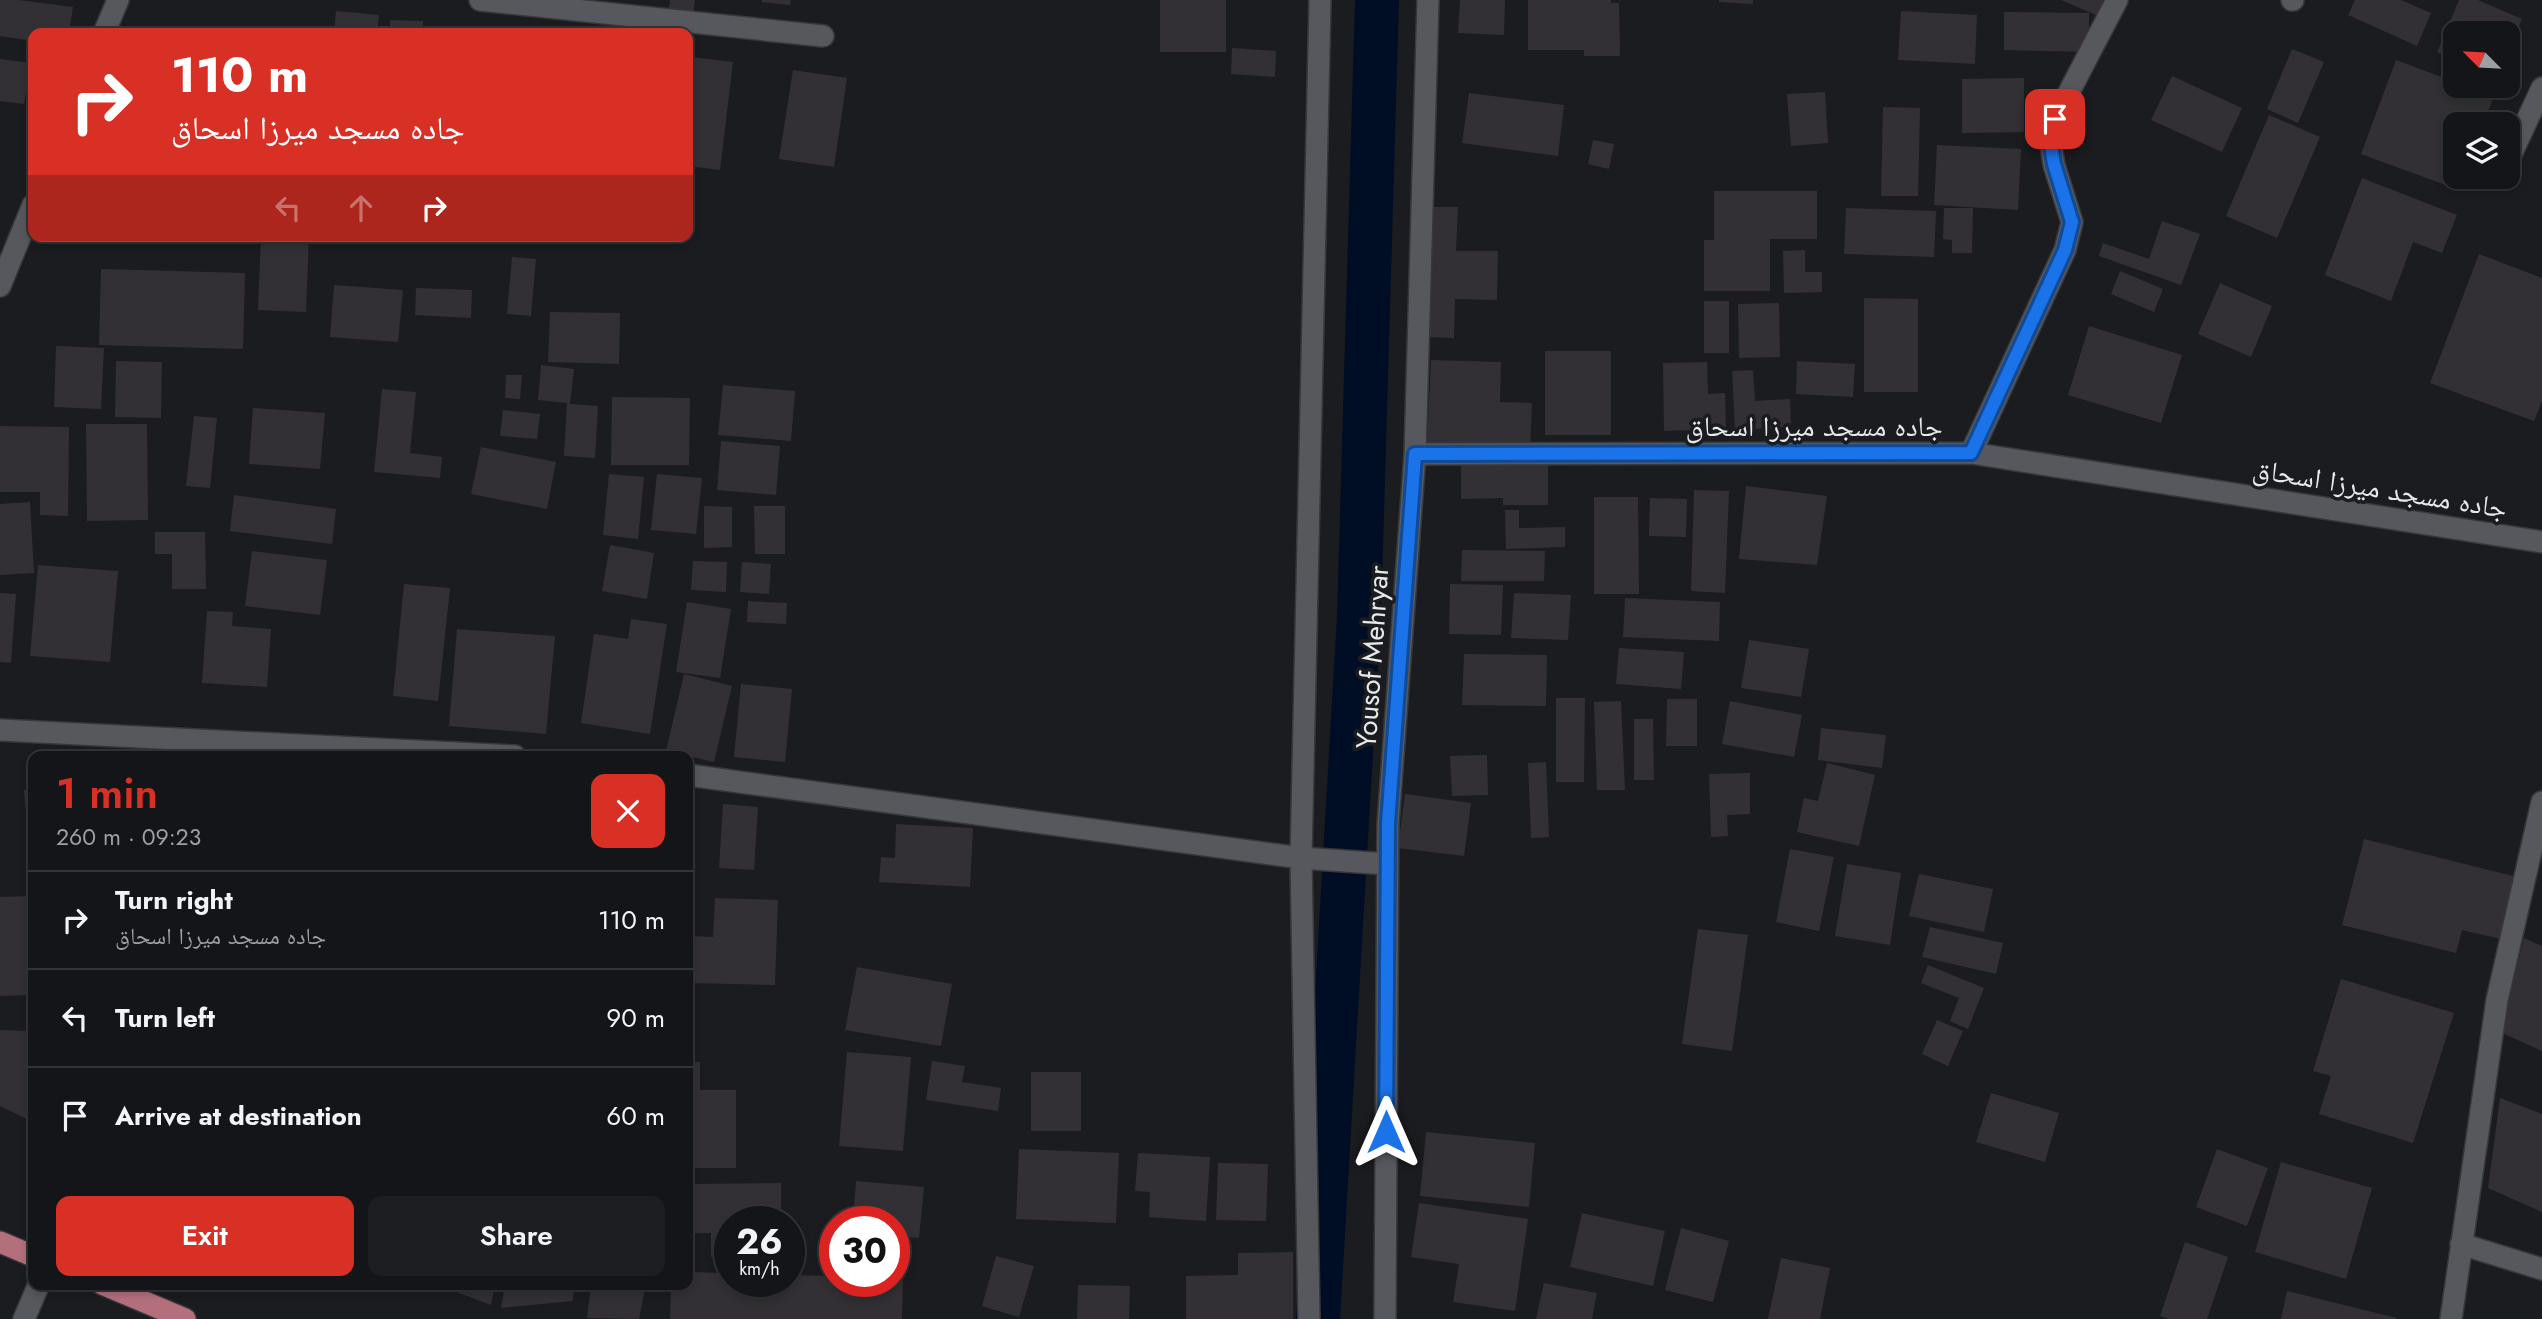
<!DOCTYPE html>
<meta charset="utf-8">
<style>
body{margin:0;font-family:Jost,"Noto Naskh Arabic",sans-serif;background:#1d1e21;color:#f1f3f6;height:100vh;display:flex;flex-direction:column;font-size:26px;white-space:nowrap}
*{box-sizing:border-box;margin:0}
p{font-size:23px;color:#9d9fa2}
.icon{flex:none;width:38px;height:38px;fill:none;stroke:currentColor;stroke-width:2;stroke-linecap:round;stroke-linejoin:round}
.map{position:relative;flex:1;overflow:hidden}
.drawer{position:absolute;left:28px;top:751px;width:665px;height:539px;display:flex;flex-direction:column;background:#141518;border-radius:14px;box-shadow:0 4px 10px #0003,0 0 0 2px #333437}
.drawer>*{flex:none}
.top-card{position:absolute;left:28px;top:28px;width:665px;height:214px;border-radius:14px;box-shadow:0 4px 10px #0003,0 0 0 2px #333437;background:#d93025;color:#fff;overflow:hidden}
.needle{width:46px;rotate:294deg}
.fabs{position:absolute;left:2443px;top:21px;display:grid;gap:14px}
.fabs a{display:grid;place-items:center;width:77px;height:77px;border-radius:14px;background:#141518;box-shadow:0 4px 10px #0003,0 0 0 2px #333437;font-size:35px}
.speed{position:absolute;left:714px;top:1206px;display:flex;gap:14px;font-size:35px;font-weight:700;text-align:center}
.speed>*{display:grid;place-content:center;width:91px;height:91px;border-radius:50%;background:#141518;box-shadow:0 4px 10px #0003,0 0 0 2px #333437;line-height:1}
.speed small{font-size:18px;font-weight:400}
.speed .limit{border:10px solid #d22;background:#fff;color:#111}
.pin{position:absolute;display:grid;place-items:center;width:60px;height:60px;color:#fff;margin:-30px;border-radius:14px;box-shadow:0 4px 10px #0006}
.me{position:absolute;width:77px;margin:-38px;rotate:0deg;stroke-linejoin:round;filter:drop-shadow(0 0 5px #0008)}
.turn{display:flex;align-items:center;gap:24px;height:147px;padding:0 28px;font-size:32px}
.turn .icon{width:91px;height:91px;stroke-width:2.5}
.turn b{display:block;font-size:49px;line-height:60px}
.lanes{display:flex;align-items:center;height:66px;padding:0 28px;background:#0003;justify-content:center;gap:35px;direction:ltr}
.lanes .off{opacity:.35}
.round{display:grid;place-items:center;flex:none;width:74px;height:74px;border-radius:14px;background:#1d1e21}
.summary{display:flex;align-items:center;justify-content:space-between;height:119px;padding:0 28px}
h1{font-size:42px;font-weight:600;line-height:52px;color:#d93025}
.cta{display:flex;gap:14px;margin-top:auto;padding:14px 28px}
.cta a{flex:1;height:80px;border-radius:14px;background:#d93025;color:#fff;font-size:28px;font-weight:600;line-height:80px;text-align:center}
.cta a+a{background:#1d1e21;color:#f1f3f6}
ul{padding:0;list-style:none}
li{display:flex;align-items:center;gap:21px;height:98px;padding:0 28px;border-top:2px solid #333437}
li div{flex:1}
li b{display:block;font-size:26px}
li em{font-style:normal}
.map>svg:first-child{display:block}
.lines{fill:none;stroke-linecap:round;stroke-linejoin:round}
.canal{stroke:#000e25;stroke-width:44}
.building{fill:#323034}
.minor-casing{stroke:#38383a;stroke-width:24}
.major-casing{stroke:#38383a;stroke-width:24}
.minor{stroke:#57585d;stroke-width:21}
.major{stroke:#b46f7d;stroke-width:21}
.route-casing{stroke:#114b97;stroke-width:18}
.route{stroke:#1a73e8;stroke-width:12}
.labels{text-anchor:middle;stroke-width:7;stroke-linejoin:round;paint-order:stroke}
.street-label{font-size:28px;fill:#e7e8ea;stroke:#1b1c20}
</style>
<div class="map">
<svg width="2542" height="1319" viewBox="0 0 2542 1319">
<rect width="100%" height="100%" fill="#1b1c20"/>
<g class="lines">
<!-- canal -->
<path class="canal" d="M1318,1319L1359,616L1377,0"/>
</g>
<!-- building -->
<path class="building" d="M0,0H18L73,7L69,33H33V41L0,36Z
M670,0H695L693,14L669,11Z
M762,0H791L790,5L762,2Z
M1160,0H1226V52H1160Z
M1460,0H1505L1504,35L1458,33Z
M1528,0H1611V3H1619L1620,56H1584V50H1528Z
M1719,0H1753V4L1719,2Z
M2061,0H2105L2098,16Z
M2355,0H2401L2431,13L2417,46L2348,15Z
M2459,0H2478L2522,19L2508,53V33H2455V60L2437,52Z
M336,11L379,15L377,33H334Z
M1901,11L1977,15L1975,64L1898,60Z
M2004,12L2089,13V52L2004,50Z
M390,20L423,21L422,33H390Z
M466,28L491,32V33H466Z
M1232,48L1276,51L1275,77L1231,74Z
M2292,49L2324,62L2298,123L2267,109Z
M691,57L733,62L720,170L688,166V82Z
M0,59L30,63L24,104L0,101Z
M2396,60L2455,82V86H2466L2494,96L2483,124H2455V177H2464L2459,190L2361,154Z
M793,70L847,78L834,167L779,159Z
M2172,76L2242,108L2222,152L2151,120Z
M2024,78V132L1962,133V79Z
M1825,92L1828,143L1791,146L1787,94Z
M1469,93L1564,105L1558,156L1462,143Z
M1883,107L1920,108L1918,196H1881Z
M2269,115L2320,137L2277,238L2226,216Z
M1593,140L1614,144L1609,169L1588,164Z
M1937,145L2021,149L2018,210L1934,205Z
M2362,178L2457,215L2442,253L2413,242L2391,301L2325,275Z
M1714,191H1817V239H1770V291H1704V240H1714Z
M1428,207H1458L1456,251H1498L1497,300L1455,299L1454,338L1424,337Z
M1846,208L1936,211L1934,257L1844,254Z
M1944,208H1973L1972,253H1952V240L1943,239Z
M2162,221L2200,234L2181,285L2099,256L2103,243L2149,259Z
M261,236H309L306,312L258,310Z
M502,236H520L519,243L502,240Z
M1805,250V272H1822V292L1784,293L1783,251Z
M2479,254L2542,278V401L2534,421L2430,383Z
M512,257L536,259L531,316L507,314Z
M101,269L245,273L243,349L99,345Z
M2120,271L2163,289L2154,312L2111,294Z
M2220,283L2272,306L2251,357L2198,334Z
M334,285L403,290L398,342L330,337Z
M416,288L472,290L471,318L415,315Z
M1864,298L1918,299V392H1864Z
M1704,301H1729V353H1704Z
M1779,303L1780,357L1739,358L1738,304Z
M550,312L620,313L619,364L548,362Z
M2089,326L2182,355L2161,423L2068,395Z
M56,346L104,348L101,409L54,407Z
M1545,351H1611V435H1545Z
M1431,360L1501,362L1500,402L1532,403L1530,450L1427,447Z
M116,361L162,362L161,418L115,417Z
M1797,361L1855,364L1853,397L1796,394Z
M1707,362L1708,394L1725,393L1726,429L1664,431L1663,363Z
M541,365L574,369L570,404L598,406L595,458L564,456L567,403L538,400Z
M1753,370L1755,401L1790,399L1791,427L1735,430L1732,371Z
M506,375H522L520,399L505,398Z
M723,385L795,391L791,441L718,435Z
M382,389L416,392L410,453L442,457L440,478L374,472Z
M612,397L690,398L689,465H611Z
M253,408L325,413L320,469L249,464Z
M503,410L540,414L537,439L500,436Z
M194,416L217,418L210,488L186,486Z
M86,424H147L148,520L87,521Z
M0,426L69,427L68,516L40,515V492H0Z
M721,441L780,446L776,495L717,490Z
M481,447L556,462L547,509L471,494Z
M1548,457V505H1503V498L1461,499V459Z
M609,474L644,477L638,539L603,535Z
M657,474L702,478L696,534L651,530Z
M1746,486L1827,496L1817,565L1739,559Z
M1694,490L1729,491L1725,593L1691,591Z
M234,495L336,509L332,544L230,531Z
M1594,497H1638L1639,594H1594Z
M1650,498L1687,499L1686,537L1649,536Z
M30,502L34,573L0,575V504Z
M704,506L732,507V547L704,548Z
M754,506H785V554H755Z
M1505,510H1519V528L1565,527V547L1506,549Z
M155,532H205L206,589H172V554H155Z
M610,545L654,553L647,599L602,591Z
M1462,550L1545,551L1544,581H1461Z
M252,551L327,560L320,615L245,606Z
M693,561L727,562L726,592L691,590Z
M742,562L771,564L769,594L740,592Z
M38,565L118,571L110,662L30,656Z
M404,584L450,588L438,701L393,696Z
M1450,584L1503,585L1501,635L1449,634Z
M0,593L16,594L11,663L0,662Z
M1514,593L1571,595L1568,640L1511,638Z
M1625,598L1720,602L1719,641L1623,637Z
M748,601L787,603L786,624L747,622Z
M687,602L731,609L720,678L676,672Z
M207,611L233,612L232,626L271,629L267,687L202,683Z
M631,619L667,624L650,734L581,723L594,634L628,639Z
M457,629L555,636L546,734L449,726Z
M1749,640L1809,649L1801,697L1741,688Z
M1619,648L1684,652L1681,689L1616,684Z
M1464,654L1547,655L1546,706L1462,705Z
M684,674L732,686L714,762L666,751Z
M741,684L792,689L785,762L734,757Z
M1556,698H1585L1584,782H1556Z
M1667,699H1697V746H1666Z
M1621,701L1625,790H1597L1594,702Z
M1730,701L1802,715L1794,757L1722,744Z
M1634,719H1653L1654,780H1634Z
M1821,728L1886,735L1882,768L1818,760Z
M1487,755L1488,795L1452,796L1450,756Z
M1546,762L1549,837L1531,838L1528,763Z
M1827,763L1875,775L1859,846L1797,832L1804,798L1818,801Z
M1750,773V814L1727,815L1728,836L1711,837L1709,774Z
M33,789V869H31L24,790Z
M1405,794L1471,803L1464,856L1398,848Z
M723,804L758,807L754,870L719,868Z
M896,824L973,828L970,887L879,882L881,857L895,858Z
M2364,839L2521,878L2505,940L2462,930L2456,953L2342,925Z
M1790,849L1834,857L1819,931L1776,922Z
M1847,864L1901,873L1890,945L1835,936Z
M1919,874L1993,889L1984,932L1909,916Z
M33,896V995L0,996V897Z
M715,898L778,900L775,985L688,983V936L713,937Z
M1930,927L2003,943L1996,974L1922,957Z
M1698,929L1748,935L1732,1051L1682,1044Z
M2524,938L2542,946V1051L2500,1032Z
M1928,965L1984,988L1968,1029L1950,1021L1959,998L1921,983Z
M857,967L952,984L941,1046L845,1030Z
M2341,979L2454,1013L2413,1143L2319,1114L2331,1076L2313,1071Z
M1937,1020L1963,1031L1948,1066L1922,1054Z
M0,1030L33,1031V1122L0,1106Z
M847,1052L911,1057L903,1151L839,1146Z
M932,1061L965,1066L962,1082L1001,1088L998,1111L926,1100Z
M688,1062H700V1090H736V1168H688Z
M1031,1072H1081V1131H1031Z
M1991,1093L2059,1113L2045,1162L1976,1142Z
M2500,1098L2542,1114V1212L2488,1188Z
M1426,1132L1535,1143L1529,1207L1420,1196Z
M1019,1149L1119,1153L1116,1223L1016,1219Z
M2217,1149L2268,1168L2247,1226L2196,1207Z
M1138,1153L1210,1157L1206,1221L1149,1217L1150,1192L1135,1191Z
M2281,1162L2372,1188L2346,1279L2255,1252Z
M1218,1163L1268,1164L1266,1221L1216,1220Z
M856,1181L924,1187L919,1238L894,1236V1222H853Z
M781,1183V1222H730V1257H711V1233H688V1184Z
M1419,1203L1528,1219L1515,1311L1453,1302L1459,1264L1411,1257Z
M1582,1213L1665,1231L1653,1286L1570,1267Z
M1681,1228L1729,1241L1713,1302L1665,1290Z
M2185,1242L2228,1257L2207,1319H2169L2160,1316Z
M1293,1252V1319H1186V1276L1238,1275V1253Z
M996,1256L1034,1266L1019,1317L982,1306Z
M1781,1258L1830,1268L1820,1319H1768Z
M688,1272L730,1273V1281H789V1275L835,1276V1281H894V1277H903L902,1319H670L671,1284H688Z
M1544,1283L1597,1293L1592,1319H1536Z
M438,1284H495L491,1305L438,1285Z
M505,1284H574L573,1301L501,1308Z
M591,1284H646L639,1319L587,1318Z
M1078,1285L1130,1286L1129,1319H1077Z
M2287,1291L2397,1318L2396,1319H2281Z"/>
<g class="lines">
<defs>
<path id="minor" d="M480,0L823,36
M2292,0H2293
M104,33L118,0
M2508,161L2542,88
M0,286L33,205
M1971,453L2065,250L2072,222L2054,165L2051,145L2055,119L2117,0
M1415,454L1971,453L2542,542
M0,730L515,756
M688,775L1301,858L1387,864
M2461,1244L2542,1269
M24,1319L39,1284
M1309,1319L1301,858L1320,0
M1385,1319L1388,824L1415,454L1428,0
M2451,1319L2497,1000L2542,802"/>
<path id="major" d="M0,1242L33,1256
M102,1284L185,1319"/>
</defs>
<!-- minor casing -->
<use href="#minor" class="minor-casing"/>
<!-- major casing -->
<use href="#major" class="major-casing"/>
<!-- minor -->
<use href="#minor" class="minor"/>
<!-- major -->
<use href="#major" class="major"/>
</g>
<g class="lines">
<defs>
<path id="route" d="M1386,1132L1388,824L1415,454L1971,453L2065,250L2072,222L2054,164L2051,145L2055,119"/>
</defs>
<!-- route casing -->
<use href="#route" class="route-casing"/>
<!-- route -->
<use href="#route" class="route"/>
</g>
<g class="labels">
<!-- street labels -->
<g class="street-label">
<text x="1814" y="436">جاده مسجد ميرزا اسحاق</text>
<text transform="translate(2380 488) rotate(9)" y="10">جاده مسجد ميرزا اسحاق</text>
<text transform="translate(1372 657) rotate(-86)" y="10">Yousof Mehryar</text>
</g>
</g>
</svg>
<div class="fabs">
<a><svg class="needle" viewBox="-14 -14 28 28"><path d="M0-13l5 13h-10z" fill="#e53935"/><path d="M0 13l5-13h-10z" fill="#9d9fa2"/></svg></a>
<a><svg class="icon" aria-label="layers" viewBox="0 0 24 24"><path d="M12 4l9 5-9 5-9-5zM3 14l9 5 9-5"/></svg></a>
</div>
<div class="speed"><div>26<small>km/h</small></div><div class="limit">30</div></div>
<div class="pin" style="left:2055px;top:119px;background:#d93025"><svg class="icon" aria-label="arrive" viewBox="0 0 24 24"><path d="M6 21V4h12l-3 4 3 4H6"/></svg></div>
<svg class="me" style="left:1386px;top:1132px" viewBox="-20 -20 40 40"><path d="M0-17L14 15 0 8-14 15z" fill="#1a73e8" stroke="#fff" stroke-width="4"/></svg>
<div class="top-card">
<div class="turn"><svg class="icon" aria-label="right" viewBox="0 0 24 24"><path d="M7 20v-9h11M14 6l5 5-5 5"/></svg><div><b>110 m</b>جاده مسجد ميرزا اسحاق</div></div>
<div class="lanes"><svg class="icon off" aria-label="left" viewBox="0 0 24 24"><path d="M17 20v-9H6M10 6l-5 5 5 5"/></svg><svg class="icon off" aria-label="ahead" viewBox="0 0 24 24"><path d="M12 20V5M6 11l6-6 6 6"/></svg><svg class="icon" aria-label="right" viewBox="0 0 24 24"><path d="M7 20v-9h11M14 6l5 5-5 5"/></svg></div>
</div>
<section class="drawer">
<div class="summary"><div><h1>1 min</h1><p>260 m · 09:23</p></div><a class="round" style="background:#d93025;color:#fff"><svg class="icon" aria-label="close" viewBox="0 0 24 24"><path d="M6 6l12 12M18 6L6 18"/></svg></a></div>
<ul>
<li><svg class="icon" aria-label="right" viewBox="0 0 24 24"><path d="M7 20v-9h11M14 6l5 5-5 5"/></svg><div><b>Turn right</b><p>جاده مسجد ميرزا اسحاق</p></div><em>110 m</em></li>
<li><svg class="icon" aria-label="left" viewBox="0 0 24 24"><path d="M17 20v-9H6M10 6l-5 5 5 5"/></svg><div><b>Turn left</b></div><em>90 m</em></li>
<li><svg class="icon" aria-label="arrive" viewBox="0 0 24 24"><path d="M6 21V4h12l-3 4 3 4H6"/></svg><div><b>Arrive at destination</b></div><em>60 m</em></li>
</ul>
<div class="cta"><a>Exit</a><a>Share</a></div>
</section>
</div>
